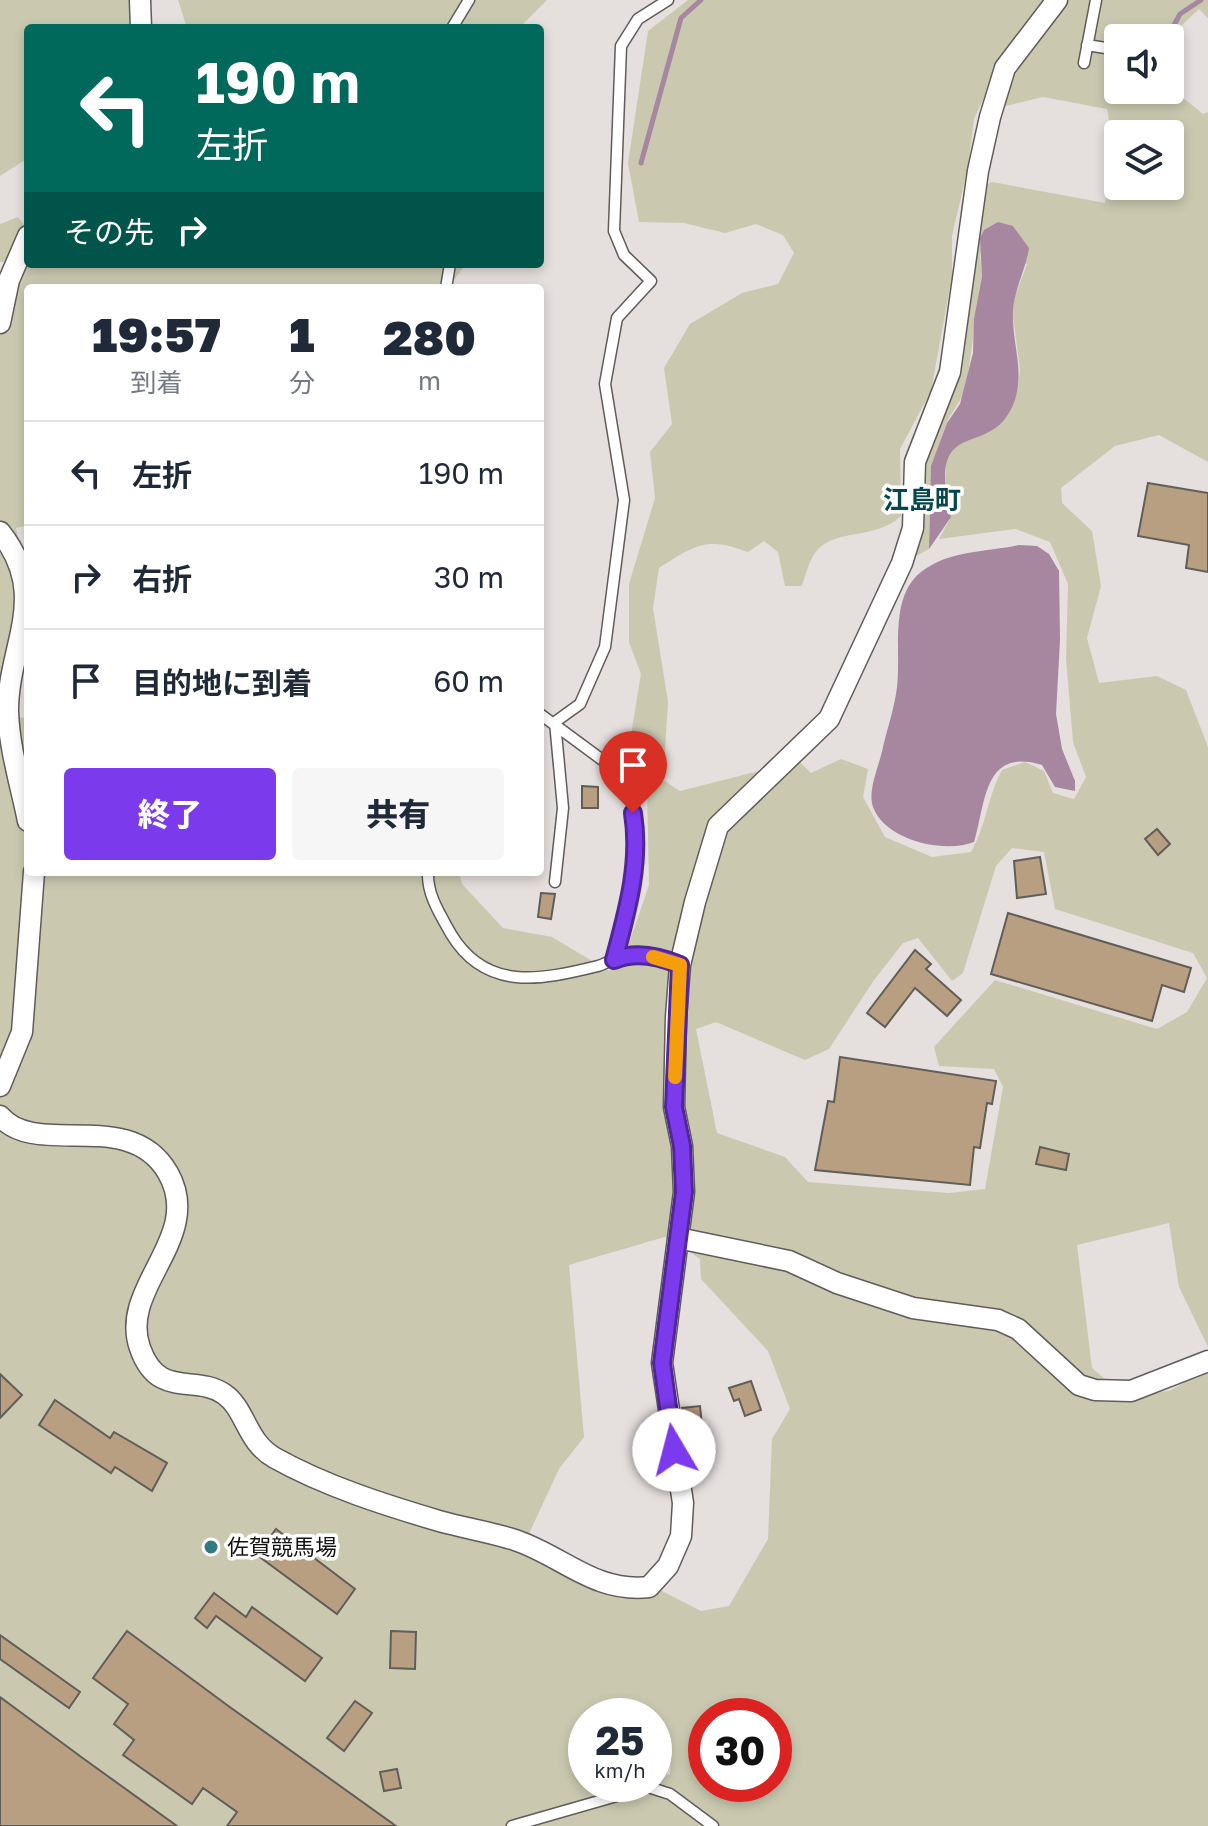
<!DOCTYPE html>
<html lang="ja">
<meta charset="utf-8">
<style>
body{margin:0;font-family:"Golos Text","Noto Sans JP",sans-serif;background:#f6f6f7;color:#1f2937;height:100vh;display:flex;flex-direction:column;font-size:30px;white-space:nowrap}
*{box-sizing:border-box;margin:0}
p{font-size:26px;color:#747a83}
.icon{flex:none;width:44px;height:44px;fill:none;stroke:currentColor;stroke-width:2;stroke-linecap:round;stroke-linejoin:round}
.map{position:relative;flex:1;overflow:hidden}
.drawer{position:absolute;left:24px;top:284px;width:520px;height:592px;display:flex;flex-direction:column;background:#fff;border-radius:8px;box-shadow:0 4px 12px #0003}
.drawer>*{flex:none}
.top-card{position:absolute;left:24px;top:24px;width:520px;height:244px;border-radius:8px;box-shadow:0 4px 12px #0003;background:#00695c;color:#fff;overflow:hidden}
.buttons{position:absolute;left:1104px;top:24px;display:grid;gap:16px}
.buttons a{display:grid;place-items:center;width:80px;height:80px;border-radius:8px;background:#fff;box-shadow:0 4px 12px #0003;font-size:40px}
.speed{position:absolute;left:568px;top:1698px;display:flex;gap:16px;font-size:40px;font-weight:700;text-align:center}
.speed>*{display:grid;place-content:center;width:104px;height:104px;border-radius:50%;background:#fff;box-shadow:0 4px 12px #0003;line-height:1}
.speed small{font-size:20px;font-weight:400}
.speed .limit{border:12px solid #d22;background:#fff;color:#111}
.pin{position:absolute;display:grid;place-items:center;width:68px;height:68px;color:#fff;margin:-82px -34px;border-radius:50% 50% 50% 0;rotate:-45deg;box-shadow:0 0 8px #0007}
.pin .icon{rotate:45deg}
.me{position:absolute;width:88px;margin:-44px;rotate:352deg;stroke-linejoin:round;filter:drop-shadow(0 0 6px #0008)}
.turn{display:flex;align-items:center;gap:28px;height:168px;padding:0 40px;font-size:36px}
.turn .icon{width:104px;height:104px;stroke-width:2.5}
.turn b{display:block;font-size:56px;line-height:68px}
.then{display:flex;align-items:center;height:76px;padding:0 40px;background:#0003;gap:16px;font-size:30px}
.eta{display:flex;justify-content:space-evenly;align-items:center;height:136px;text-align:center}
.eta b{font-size:48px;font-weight:800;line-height:56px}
.primary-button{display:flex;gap:16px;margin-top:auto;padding:16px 40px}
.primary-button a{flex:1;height:92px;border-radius:8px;background:#7c3aed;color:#fff;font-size:32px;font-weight:800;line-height:92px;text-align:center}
.primary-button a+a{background:#f6f6f7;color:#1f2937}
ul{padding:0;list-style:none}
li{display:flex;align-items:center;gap:24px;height:104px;padding:0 40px;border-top:2px solid #e0e1e3}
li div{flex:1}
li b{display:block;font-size:30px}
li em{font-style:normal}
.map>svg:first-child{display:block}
.green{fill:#cac9b0;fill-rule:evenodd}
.water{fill:#a6879f}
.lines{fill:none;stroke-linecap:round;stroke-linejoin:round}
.stream{stroke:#a6879f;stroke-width:5}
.building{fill:#b89f82;stroke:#615e5a;stroke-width:2}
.service-casing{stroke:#615b5a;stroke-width:13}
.minor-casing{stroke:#615b5a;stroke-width:23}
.service{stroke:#fff;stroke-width:10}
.minor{stroke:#fff;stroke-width:20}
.route-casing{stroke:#51269a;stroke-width:20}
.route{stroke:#7c3aed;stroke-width:14}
.slow{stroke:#f59e0b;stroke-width:14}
.poi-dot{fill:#317a7f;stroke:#fff;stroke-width:3}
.labels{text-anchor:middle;stroke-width:7;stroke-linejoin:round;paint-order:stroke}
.poi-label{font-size:22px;fill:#141211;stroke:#fff;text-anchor:start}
.quarter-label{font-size:26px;font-weight:bold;fill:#05474c;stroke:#fff}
</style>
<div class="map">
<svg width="1208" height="1826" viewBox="0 0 1208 1826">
<rect width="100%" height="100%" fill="#e5dfdd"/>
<!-- green -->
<path class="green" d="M0,0H130L129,28H28V158L0,176Z
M178,0H547L519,28H187Z
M688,0H1042L1039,11L1005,52L974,119L968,167L952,236V276L931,391L900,449L901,516C873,542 831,526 813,556C808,565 805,576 802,586H785L778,552L764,541L748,552C706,536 695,545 659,568L653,608L668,702L663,780L680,791L799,761L811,773L841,759L868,769L863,797L885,837L932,857L971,852C987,824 987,798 1002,770L1025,762L1044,771L1053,793L1074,799L1086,777L1073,742L1066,659L1068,584L1050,542L1015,529L939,539L951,517L946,497V460L953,447L991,429L1018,388L1020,370L1013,316L1014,299L1027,264L980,253L982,277L966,387C961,402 951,412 946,425C929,469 930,504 929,549L912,558L919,459L952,374L981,187L992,182L1105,203L1114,149L1107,109L1043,97L998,108L1022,61L1066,0H1208V18L1199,9L1180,27L1170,47V38H1118V90H1170V87L1203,114L1208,112V462L1159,435L1115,446L1061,488L1062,503L1092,531L1101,586L1087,638L1099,683L1157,676L1186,690L1208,747V1347L1179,1287L1169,1223L1077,1245L1092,1368L1128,1399L1171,1390L1208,1369V1826H0V322H7L20,281L4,262H0V224L18,217L28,230V264H466L448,288H28V525L16,528C33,596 30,650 14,717L28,718V872H459L462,884L503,928L552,937L609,971L622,964L649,885L647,790L627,759L641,674L629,642V584L655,498L650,452L672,424L664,368L690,324L742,293L778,284L794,253L783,235L756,224L725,233L684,223L639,222L628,163L648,31ZM1118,134H1170V186H1118ZM1012,848L1044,852L1055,909L1193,953L1207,978L1187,1012L1157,1029L995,980L934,1047L939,1066L994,1069L1003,1087L985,1189L949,1193L808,1182L785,1157L717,1133L696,1029L716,1022L805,1060L829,1049L874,980L903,943L918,938L952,981L963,973L996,866ZM668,1236L700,1259L701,1279L768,1351L790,1409L772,1439L768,1539L729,1606L701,1611L662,1591L624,1598L521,1551L559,1469L584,1437L569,1265ZM586,1716H654V1756L671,1752L670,1775L654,1771V1784H586ZM706,1716H774V1784H706Z"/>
<!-- water -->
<path class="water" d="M998,222L1013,226L1029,248C1026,270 1013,291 1013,313C1012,345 1026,374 1013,405C989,462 926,411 951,517L929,549L931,466L947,423L960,404L973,353L974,319L982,277L980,238L984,230Z
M1019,545L1037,546L1049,554L1059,571L1060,640L1056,714L1062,749L1075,781V791L1055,787L1042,765C983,747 986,803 974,842C944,854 885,840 873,807C867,790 880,764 883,747C887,730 893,712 896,694C903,657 887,599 921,572C949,550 987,552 1019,545Z"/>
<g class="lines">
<!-- stream -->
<path class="stream" d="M1167,38L1180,14L1201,0
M641,163L681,18L701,0"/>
</g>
<!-- building -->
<path class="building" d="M1148,483L1208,493V572L1186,568L1189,545L1138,536Z
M582,786L598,787V808H582Z
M1157,829L1170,844L1158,855L1145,839Z
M1040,857L1046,894L1017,898L1014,861Z
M541,893L555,894L551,919L538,917Z
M1008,913L1191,968L1184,992L1162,985L1152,1021L991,974Z
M915,950L931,964L926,969L961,1000L947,1016L915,988L885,1027L867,1013Z
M840,1057L996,1081L992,1104L987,1103L980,1148L974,1147L970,1185L815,1170L828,1101L834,1102Z
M1040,1147L1069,1154L1066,1170L1036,1164Z
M0,1374L22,1395L0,1418Z
M751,1381L761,1410L745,1416L739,1399L734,1401L729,1388Z
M55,1400L110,1438L114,1432L167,1463L152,1491L115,1467L111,1473L39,1425Z
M700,1406L703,1438L686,1439L682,1408Z
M276,1529L355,1589L337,1614L257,1555Z
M214,1593L246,1617L252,1607L322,1658L305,1681L216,1616L207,1628L195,1618Z
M127,1631L227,1705L396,1826H227L237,1812L203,1788L192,1804L123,1755L134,1740L114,1724L128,1704L93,1678Z
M391,1631L416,1632L415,1669L390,1668Z
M0,1635L80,1692L69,1708L0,1659Z
M0,1697L84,1759L177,1826H0Z
M355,1701L372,1713L344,1751L327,1738Z
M397,1769L401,1788L384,1791L380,1772Z"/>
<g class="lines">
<defs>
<path id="service" d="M452,28L469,0
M1087,45L1118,50
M1084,63L1096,0
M446,288L450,264
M540,714L620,773C654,819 627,909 614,960
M428,872C427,895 440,914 451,934C486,992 541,980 598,966C608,963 617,956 627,955C644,952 665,958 680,965
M555,882L563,808L555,722L580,704L605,647L624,500L605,384L617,318L651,281L624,255L614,231L621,46L638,19L668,0
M512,1826L648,1787L670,1794L713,1826"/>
<path id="minor" d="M140,0L141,28
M0,323L9,280L28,236
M0,532C51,596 8,644 8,711C9,748 21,786 28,821
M0,1086L22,1032L34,872
M0,1116C36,1159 130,1106 168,1173C205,1238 118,1287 140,1348C158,1400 195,1374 224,1394C246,1409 246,1442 275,1458C325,1486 385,1505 439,1521C464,1528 490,1532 515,1540C563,1556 594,1593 649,1587L668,1566L681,1536L683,1503L662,1363L684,1192L682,1146L674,1107L676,1017L680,965L695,902L718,826L829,719L902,563L913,528L915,462L950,372L978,171L990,117L1005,68L1057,0
M678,1238L789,1261L837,1283L913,1308L998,1320L1018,1329L1079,1385L1095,1390L1131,1391L1208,1361"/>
</defs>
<!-- service casing -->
<use href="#service" class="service-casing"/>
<!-- minor casing -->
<use href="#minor" class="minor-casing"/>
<!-- service -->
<use href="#service" class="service"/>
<!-- minor -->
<use href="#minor" class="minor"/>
</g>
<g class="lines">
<defs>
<path id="route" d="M633,813C641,864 627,911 614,960C635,951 659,956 680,965L674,1107L682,1146L684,1192L662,1363L674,1450"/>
</defs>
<!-- route casing -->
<use href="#route" class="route-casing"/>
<!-- route -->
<use href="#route" class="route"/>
<!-- slow -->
<path class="slow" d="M653,957L680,965L675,1077"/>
</g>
<!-- markers -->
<circle class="poi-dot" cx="211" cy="1547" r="8"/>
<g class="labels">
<!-- poi labels -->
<g class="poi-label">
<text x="227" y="1555">佐賀競馬場</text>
</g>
<!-- quarter labels -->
<g class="quarter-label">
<text x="922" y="509">江島町</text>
</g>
</g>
</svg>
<div class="buttons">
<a><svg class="icon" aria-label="sound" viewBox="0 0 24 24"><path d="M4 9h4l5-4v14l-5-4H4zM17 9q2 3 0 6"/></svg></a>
<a><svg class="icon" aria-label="layers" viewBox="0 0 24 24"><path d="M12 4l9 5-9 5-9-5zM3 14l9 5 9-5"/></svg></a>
</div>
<div class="speed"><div>25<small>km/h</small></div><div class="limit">30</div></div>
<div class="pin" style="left:633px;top:813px;background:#d93025"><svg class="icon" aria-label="arrive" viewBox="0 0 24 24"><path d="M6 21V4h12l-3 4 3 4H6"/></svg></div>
<svg class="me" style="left:674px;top:1450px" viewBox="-20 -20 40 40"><circle r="19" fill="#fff"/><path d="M0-13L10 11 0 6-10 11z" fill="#7c3aed"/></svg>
<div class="top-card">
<div class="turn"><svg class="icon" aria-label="left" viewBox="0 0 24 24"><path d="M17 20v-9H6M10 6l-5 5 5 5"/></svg><div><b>190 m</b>左折</div></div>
<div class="then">その先<svg class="icon" aria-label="right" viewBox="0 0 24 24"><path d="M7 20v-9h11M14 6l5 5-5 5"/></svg></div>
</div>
<section class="drawer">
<div class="eta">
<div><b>19:57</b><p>到着</p></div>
<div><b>1</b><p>分</p></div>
<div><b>280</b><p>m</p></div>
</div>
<ul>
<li><svg class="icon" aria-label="left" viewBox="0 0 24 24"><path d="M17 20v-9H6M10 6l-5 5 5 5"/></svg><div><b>左折</b></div><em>190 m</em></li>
<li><svg class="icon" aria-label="right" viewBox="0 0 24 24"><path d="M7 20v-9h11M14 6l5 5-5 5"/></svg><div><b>右折</b></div><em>30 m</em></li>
<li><svg class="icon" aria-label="arrive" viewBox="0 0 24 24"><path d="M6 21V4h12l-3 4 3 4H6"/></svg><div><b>目的地に到着</b></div><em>60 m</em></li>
</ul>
<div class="primary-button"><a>終了</a><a>共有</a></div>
</section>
</div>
